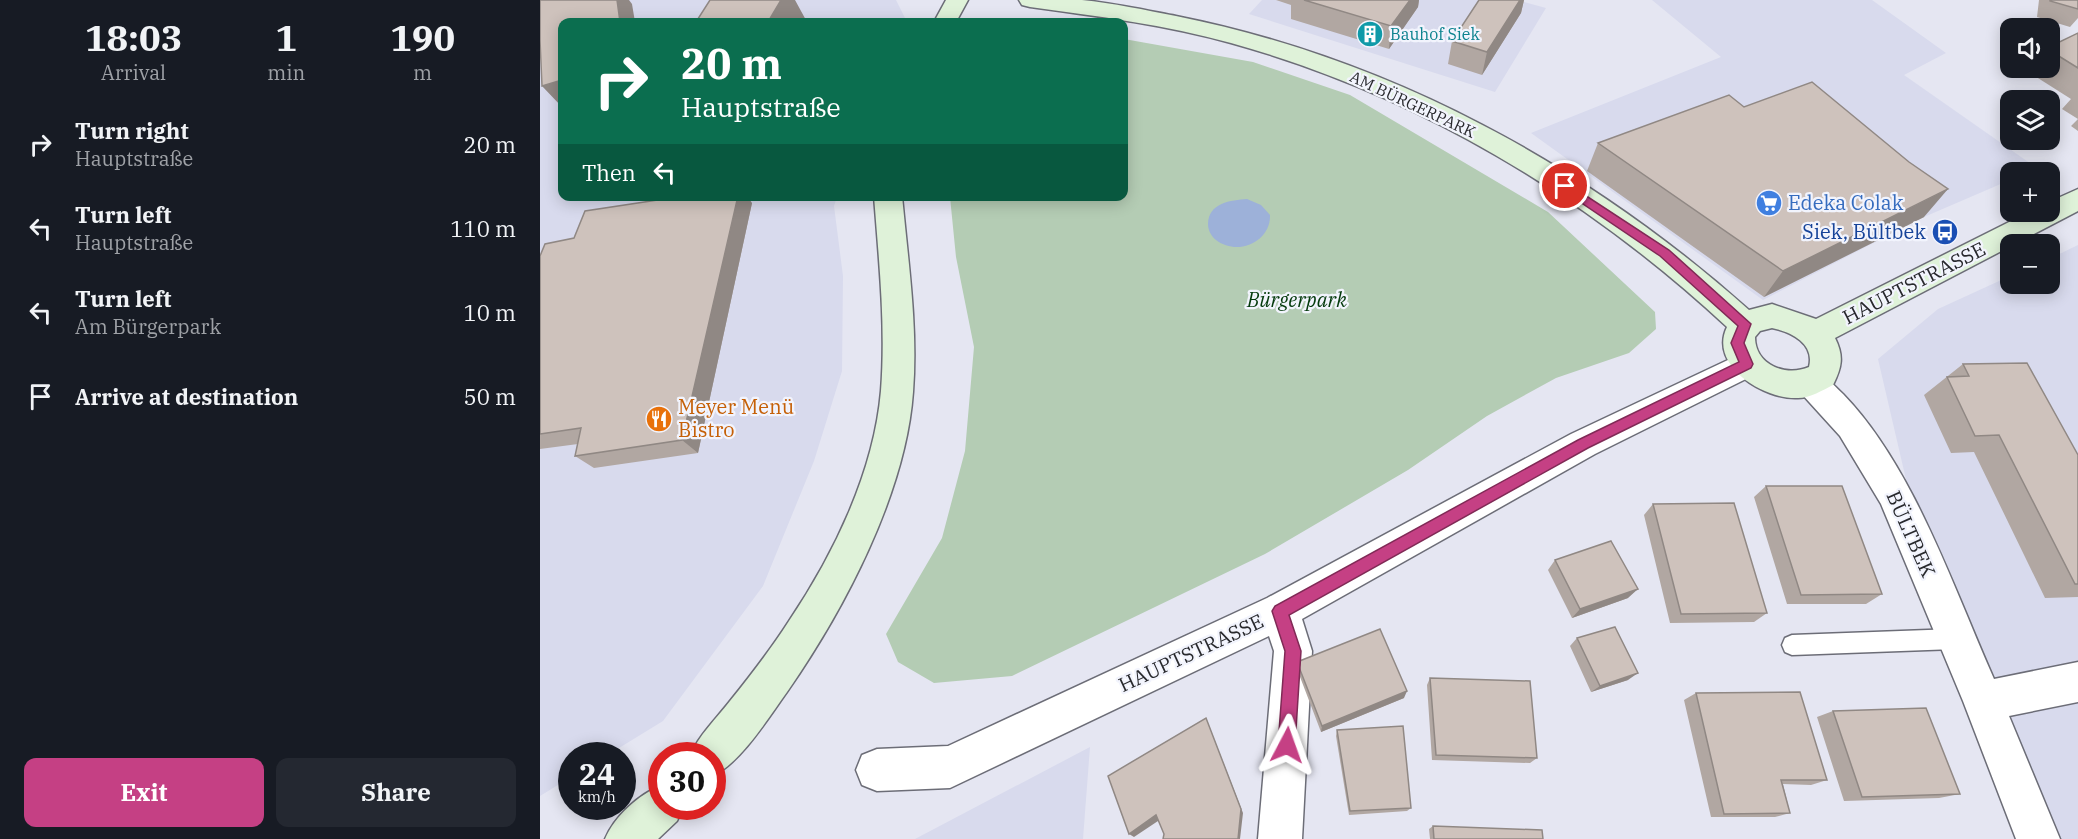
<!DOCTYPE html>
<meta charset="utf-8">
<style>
body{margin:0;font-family:"IBM Plex Serif",serif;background:#242831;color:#f1f3f6;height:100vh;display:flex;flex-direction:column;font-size:22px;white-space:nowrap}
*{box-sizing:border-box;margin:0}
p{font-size:20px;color:#9ea1a6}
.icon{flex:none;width:33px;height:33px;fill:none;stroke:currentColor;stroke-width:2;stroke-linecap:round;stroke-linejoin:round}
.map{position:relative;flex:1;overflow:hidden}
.details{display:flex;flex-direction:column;background:#171b24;width:540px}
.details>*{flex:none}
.top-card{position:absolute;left:18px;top:18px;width:570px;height:183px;border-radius:12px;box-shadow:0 3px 15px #0003;background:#0b6e4f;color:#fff;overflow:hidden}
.tools{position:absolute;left:1460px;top:18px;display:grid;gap:12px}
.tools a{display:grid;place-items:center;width:60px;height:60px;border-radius:12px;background:#171b24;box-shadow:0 3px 15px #0003;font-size:30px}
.speed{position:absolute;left:18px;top:742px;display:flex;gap:12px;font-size:30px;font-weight:700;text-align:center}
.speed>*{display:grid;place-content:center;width:78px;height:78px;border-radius:50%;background:#171b24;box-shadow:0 3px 15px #0003;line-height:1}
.speed small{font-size:15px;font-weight:400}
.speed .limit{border:9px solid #d22;background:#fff;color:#111}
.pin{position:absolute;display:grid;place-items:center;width:51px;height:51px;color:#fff;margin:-26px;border:3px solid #fff;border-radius:50%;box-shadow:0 2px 6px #0007}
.me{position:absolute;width:66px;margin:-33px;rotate:4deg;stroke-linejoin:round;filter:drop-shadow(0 0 4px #0008)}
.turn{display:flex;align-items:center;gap:21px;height:126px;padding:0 24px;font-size:27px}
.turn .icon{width:78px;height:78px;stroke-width:2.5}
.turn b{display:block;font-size:42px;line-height:51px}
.then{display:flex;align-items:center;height:57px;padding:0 24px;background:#0003;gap:12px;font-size:22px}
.eta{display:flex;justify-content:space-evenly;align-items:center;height:102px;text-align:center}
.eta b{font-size:36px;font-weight:700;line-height:42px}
.cta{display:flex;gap:12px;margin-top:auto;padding:12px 24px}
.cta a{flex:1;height:69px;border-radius:12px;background:#c54084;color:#fff;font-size:24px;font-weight:700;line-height:69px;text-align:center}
.cta a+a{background:#242831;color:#f1f3f6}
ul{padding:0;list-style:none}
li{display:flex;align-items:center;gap:18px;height:84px;padding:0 24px}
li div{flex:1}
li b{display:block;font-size:22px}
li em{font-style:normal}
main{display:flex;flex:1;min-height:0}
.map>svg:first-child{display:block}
.built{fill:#d8daed}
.green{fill:#b4ccb4}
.water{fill:#9db1d9}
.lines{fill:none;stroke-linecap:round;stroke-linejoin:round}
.lane-casing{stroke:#6c6d77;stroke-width:3}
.street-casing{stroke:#6c6d77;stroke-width:3}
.secondary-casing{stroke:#6c6d77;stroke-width:3}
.lane{fill:#fff;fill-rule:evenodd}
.street{fill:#fff;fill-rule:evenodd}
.secondary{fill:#dff2d9;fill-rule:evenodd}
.wall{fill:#b1a7a2}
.shaded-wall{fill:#908884}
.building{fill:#cec2bc;stroke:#908884;stroke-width:1.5}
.route{fill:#c54084;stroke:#802a56;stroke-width:1.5}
.labels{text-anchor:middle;stroke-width:4.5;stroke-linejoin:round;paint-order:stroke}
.far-culture-label{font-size:16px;fill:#0d838f;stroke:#f2f4fd;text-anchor:start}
.far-street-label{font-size:16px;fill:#28292d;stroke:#f2f4fd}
.shop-label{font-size:20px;fill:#366cbe;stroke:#f2f4fd;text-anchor:start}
.transit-label{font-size:20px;fill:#164399;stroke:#f2f4fd;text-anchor:end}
.street-label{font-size:20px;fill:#28292d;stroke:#f2f4fd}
.park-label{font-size:20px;font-style:italic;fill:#043a0c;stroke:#f2f4fd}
.food-label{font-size:20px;fill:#c56008;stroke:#f2f4fd;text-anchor:start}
</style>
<main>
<section class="details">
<div class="eta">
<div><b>18:03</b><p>Arrival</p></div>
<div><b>1</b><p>min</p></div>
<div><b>190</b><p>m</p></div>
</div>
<ul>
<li><svg class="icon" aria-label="right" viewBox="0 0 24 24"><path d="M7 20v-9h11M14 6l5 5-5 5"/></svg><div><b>Turn right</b><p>Hauptstraße</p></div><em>20 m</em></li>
<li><svg class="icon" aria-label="left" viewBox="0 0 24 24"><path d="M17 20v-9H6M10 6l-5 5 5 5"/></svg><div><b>Turn left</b><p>Hauptstraße</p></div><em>110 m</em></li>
<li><svg class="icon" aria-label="left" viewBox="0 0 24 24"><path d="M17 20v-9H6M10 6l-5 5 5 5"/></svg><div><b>Turn left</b><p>Am Bürgerpark</p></div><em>10 m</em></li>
<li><svg class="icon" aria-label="arrive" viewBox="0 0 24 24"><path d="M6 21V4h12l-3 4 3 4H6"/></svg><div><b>Arrive at destination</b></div><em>50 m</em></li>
</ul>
<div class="cta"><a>Exit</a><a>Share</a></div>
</section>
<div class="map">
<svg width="1538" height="839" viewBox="0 0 1538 839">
<rect width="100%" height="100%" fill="#e5e6f2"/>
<!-- built -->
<path class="built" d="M0,0H356L367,22H22V196L297,197L294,206L303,276L302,371L274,461L223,586L123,721L66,756H32L31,777L0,796Z
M722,0H977L1006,8L955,92L709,14Z
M1112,0H1332L1406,53L1364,75L1497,168L1487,172H1470V180L1384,217L1223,300L991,133L1181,57Z
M1538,245V839H1515L1371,501L1338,359L1398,309L1470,276V284H1509V259Z
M550,747L543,839H375Z"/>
<!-- green -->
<path class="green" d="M584,39L713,62L810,95L1008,212L1115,312L1116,329L1089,353L1016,378L947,416L868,470L725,554L472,676L394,683L358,662L346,634L402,538L425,451L434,347L416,257L410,197L584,196Z"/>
<!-- water -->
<path class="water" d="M707,199L721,205L730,215C731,241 698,257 676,240C671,236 668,230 668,224C668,203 691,200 707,199Z"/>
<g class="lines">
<defs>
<path id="lane" d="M1415,629L1422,632L1425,639L1422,646L1415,649L1252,655L1245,652L1242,645L1245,638L1252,635Z"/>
<path id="street" d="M1207,351L1218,355L1223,364L1218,373L1055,454L762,619L772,651L762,839H718L734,651L729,636L410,788L337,791L322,785L316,770L322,755L337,749L408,746L727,598L1031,434Z
M1271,370C1285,374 1292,384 1303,394C1373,466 1413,587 1454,679L1538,662V702L1469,716L1520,839H1476L1423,701L1341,504L1300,436L1260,392L1255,383L1260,374Z"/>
<path id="secondary" d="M406,0H428L416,22H394Z
M479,0C499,0 521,0 542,0C573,3 605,10 636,16C851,59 1046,165 1209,310L1232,304L1276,319L1489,212H1509V202L1538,189V211L1295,338C1304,356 1302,367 1293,385C1283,390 1270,398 1258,398C1225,400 1168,366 1187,327C1046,196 878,95 691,43C626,25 557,16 490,7L482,5ZM1232,328C1252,332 1275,344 1269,367C1246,377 1215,365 1215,337L1220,331Z
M334,196H362C368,261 378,327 373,392C366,493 304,610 247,692C229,717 200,764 172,776V756H150C159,735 176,719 190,701C211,675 231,649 249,621C294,554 334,472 341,391C346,326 339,261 334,196Z
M122,785V807H143L137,821L118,839H65C75,816 98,795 122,785Z"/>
</defs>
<!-- lane casing -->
<use href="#lane" class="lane-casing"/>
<!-- street casing -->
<use href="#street" class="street-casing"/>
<!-- secondary casing -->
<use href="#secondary" class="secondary-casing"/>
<!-- lane -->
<use href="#lane" class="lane"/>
<!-- street -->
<use href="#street" class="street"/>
<!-- secondary -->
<use href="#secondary" class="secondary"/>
</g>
<!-- wall -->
<path class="wall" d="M736,0H879L878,7L849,49L751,19V5Z
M939,0H984L981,13L942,75L908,64L912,41Z
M1499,0H1538V18L1530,27L1497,17Z
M1538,33V131L1531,126L1538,119L1522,109L1531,99L1487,71L1490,68H1509V47Z
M1204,107L1384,217L1224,297L1047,171L1058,143Z
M212,203L158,453L54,468L35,456L38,444L0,449V256Z
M1423,364L1538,455V597L1505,598L1434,452L1411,453L1384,395Z
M1226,486L1342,594L1326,604H1247L1214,497Z
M1113,504L1227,613L1214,622L1130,623L1104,515Z
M1015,560L1088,598L1032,618L1008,570Z
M1037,638L1088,680L1051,692L1030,646Z
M757,662L864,698L781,732L757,669Z
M890,678L997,758L990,763L892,760L887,685Z
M1156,693L1287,780L1271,785L1243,784L1250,813L1235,817H1171L1144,700Z
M1293,711L1420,794L1399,798L1304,801L1277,717Z
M797,730L871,808L867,811L809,815L796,736Z
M893,826L1003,839H890L889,829Z"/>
<!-- shaded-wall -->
<path class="shaded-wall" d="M77,0H89L92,4L95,22H80Z
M241,0H255L267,22H228Z
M870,0H879L878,7L849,49L851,26Z
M980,0H984L981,13L942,75L947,52Z
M22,80V107L2,86Z
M1408,189L1384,217L1224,297L1243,271Z
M198,196H207L212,203L158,453L142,440Z
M1098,589L1088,598L1032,618L1040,609Z
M1098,673L1088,680L1051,692L1060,686Z
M867,691L864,698L781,732L782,726Z
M666,718L703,813L700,839H698Z
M616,815L621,819L594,837L589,834Z"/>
<!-- building -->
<path class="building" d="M0,0H77L80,22H22V80L2,86L0,40Z
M170,0H241L228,22H112L113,21L156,22Z
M764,0H870L851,26Z
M939,0H980L947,52L912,41Z
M1510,0H1538V9L1510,1Z
M1538,33V68L1509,50V47Z
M1272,82L1369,162L1408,189L1243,271L1058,143L1189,95L1204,107Z
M144,196H198L142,440L35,456L41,428L0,434V256L5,244L34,238L45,211Z
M1487,363L1538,455V584H1535L1459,435L1435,436L1407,377L1429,376L1423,364Z
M1226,486H1302L1342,594L1261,595Z
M1194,503L1227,613L1141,614L1113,504Z
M1071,541L1098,589L1040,609L1015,560Z
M1075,627L1098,673L1060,686L1037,638Z
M840,629L867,691L782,726L757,662Z
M890,678L990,681L997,758L896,755Z
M1260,692L1287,780H1241L1250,813L1184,814L1156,693Z
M1386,708L1420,794L1322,797L1293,711Z
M666,718L701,809L698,839H623L624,834L616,815L589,834L568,776Z
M863,726L871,808L810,811L797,730Z
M893,826L1002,830L1003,839H894Z"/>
<!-- route -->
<path class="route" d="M1025,182L1129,250L1211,324L1204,343L1213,364L1211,368L1048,448L749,615L761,651L755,745L753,751L747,753L741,751L738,745L745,651L732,611L735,606L1038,440L1199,362L1191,343L1198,326L1120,256L1021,189V183Z"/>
<!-- icons -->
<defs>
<symbol id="building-disc" viewBox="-11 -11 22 22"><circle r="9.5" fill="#0f9aa8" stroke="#f2f4fd"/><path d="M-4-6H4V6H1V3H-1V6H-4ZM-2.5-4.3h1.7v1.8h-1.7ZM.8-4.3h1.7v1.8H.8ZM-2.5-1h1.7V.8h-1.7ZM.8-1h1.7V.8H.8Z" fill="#fff"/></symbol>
<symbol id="supermarket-disc" viewBox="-11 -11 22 22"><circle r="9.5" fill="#3f7fe0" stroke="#f2f4fd"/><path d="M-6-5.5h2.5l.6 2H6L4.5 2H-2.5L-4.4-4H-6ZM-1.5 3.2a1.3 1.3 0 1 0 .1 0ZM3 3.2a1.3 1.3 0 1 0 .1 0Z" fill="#fff"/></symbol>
<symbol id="bus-disc" viewBox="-11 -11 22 22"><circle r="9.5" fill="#1a4fb4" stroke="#f2f4fd"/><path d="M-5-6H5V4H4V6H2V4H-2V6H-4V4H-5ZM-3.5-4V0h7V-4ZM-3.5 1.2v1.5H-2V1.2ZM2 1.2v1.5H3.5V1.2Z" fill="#fff"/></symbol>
<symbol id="restaurant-disc" viewBox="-11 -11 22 22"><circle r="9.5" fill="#e8710a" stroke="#f2f4fd"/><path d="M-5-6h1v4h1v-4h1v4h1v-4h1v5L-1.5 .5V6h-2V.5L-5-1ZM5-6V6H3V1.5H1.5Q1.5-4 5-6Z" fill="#fff"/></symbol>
</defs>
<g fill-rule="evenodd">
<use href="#building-disc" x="815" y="19" width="30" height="30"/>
<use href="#supermarket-disc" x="1214" y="188" width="30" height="30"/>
<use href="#bus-disc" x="1390" y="217" width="30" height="30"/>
<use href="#restaurant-disc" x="104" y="404" width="30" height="30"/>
</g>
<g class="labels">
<!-- far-culture labels -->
<g class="far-culture-label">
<text x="850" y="40">Bauhof Siek</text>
</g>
<!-- far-street labels -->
<g class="far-street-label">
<text transform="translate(873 104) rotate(25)" y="6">AM BÜRGERPARK</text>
</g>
<!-- shop labels -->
<g class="shop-label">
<text x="1248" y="210">Edeka Colak</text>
</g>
<!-- transit labels -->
<g class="transit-label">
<text x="1386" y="239">Siek, Bültbek</text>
</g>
<!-- street labels -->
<g class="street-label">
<text transform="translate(1374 283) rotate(-27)" y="7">HAUPTSTRASSE</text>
<text transform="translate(1371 534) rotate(66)" y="7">BÜLTBEK</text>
<text transform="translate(651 653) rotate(-25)" y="7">HAUPTSTRASSE</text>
</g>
<!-- park labels -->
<g class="park-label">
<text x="757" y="307">Bürgerpark</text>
</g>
<!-- food labels -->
<g class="food-label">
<text x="138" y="414">Meyer Menü<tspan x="138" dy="23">Bistro</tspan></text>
</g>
</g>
</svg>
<div class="tools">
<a><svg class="icon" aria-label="sound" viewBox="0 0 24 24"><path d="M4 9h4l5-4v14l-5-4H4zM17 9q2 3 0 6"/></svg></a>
<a><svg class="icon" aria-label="layers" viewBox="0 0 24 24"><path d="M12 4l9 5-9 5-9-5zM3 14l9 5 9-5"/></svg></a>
<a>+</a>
<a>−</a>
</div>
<div class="speed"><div>24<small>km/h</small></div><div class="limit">30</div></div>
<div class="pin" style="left:1025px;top:186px;background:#d93025"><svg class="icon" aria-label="arrive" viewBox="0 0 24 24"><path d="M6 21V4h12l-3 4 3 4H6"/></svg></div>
<svg class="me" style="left:747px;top:745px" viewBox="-20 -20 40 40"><path d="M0-17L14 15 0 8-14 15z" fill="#c54084" stroke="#fff" stroke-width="4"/></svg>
<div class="top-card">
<div class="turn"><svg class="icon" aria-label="right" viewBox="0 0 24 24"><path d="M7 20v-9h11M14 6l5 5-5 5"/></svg><div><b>20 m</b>Hauptstraße</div></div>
<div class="then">Then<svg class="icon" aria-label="left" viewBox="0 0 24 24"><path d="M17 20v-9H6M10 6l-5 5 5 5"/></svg></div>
</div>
</div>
</main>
